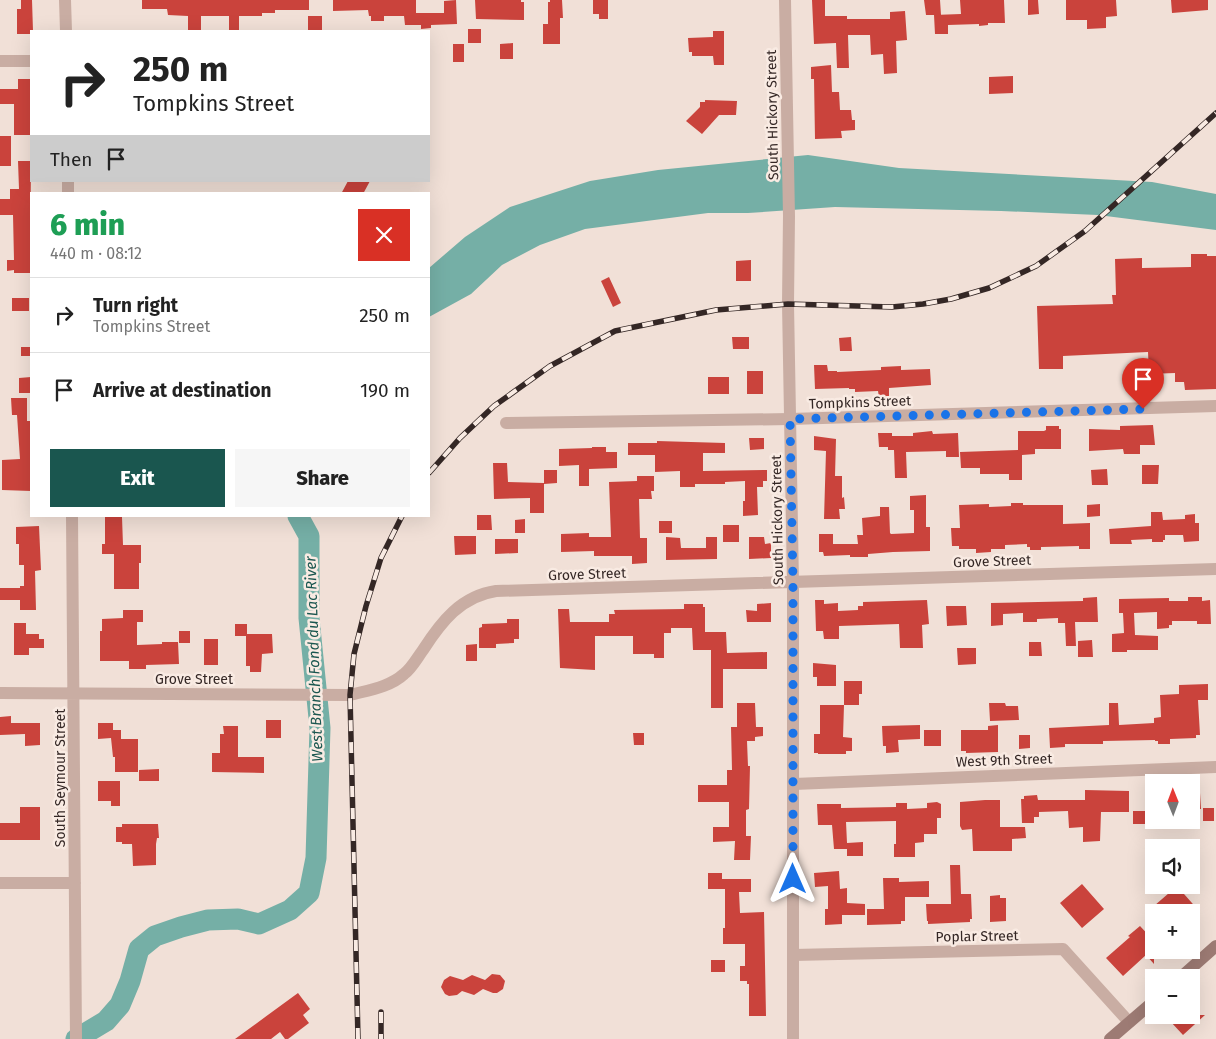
<!DOCTYPE html>
<meta charset="utf-8">
<style>
body{margin:0;font-family:"Fira Sans",sans-serif;background:#f6f6f6;color:#222;height:100vh;display:flex;flex-direction:column;font-size:19px;white-space:nowrap}
*{box-sizing:border-box;margin:0}
p{font-size:16px;color:#767676}
.icon{flex:none;width:28px;height:28px;fill:none;stroke:currentColor;stroke-width:2;stroke-linecap:round;stroke-linejoin:round}
.map{position:relative;flex:1;overflow:hidden}
.side{position:absolute;left:30px;top:192px;width:400px;height:325px;display:flex;flex-direction:column;background:#fff;border-radius:0px;box-shadow:0 5px 20px #0002}
.side>*{flex:none}
.guide{position:absolute;left:30px;top:30px;width:400px;height:152px;border-radius:0px;box-shadow:0 5px 20px #0002;background:#fff;color:#222;overflow:hidden}
.needle{width:32px;rotate:359deg}
.buttons{position:absolute;left:1145px;top:774px;display:grid;gap:10px}
.buttons a{display:grid;place-items:center;width:55px;height:55px;border-radius:0px;background:#fff;box-shadow:0 5px 20px #0002;font-size:25px}
.pin{position:absolute;display:grid;place-items:center;width:42px;height:42px;color:#fff;margin:-51px -21px;border-radius:50% 50% 50% 0;rotate:-45deg;box-shadow:0 0 5px #0007}
.pin .icon{rotate:45deg}
.me{position:absolute;width:55px;margin:-28px;rotate:0deg;stroke-linejoin:round;filter:drop-shadow(0 0 4px #0008)}
.turn{display:flex;align-items:center;gap:18px;height:105px;padding:0 20px;font-size:22px}
.turn .icon{width:65px;height:65px;stroke-width:2.5}
.turn b{display:block;font-size:35px;line-height:42px}
.then{display:flex;align-items:center;height:48px;padding:0 20px;background:#0003;gap:10px;font-size:19px}
.round{display:grid;place-items:center;flex:none;width:52px;height:52px;border-radius:0px;background:#f6f6f6}
.head{display:flex;align-items:center;justify-content:space-between;height:85px;padding:0 20px}
h1{font-size:30px;font-weight:800;line-height:38px;color:#1e9e55}
.cta{display:flex;gap:10px;margin-top:auto;padding:10px 20px}
.cta a{flex:1;height:58px;border-radius:0px;background:#1a564f;color:#fff;font-size:20px;font-weight:800;line-height:58px;text-align:center}
.cta a+a{background:#f6f6f6;color:#222}
ul{padding:0;list-style:none}
li{display:flex;align-items:center;gap:15px;height:75px;padding:0 20px;border-top:1px solid #e0e0e0}
li div{flex:1}
li b{display:block;font-size:19px}
li em{font-style:normal}
.map>svg:first-child{display:block}
.water{fill:#75afa6}
.lines{fill:none;stroke-linecap:round;stroke-linejoin:round}
.river{stroke:#75afa6;stroke-width:21}
.building{fill:#ca433c}
.minor{stroke:#c9ada3;stroke-width:12}
.tertiary{stroke:#c9ada3;stroke-width:12}
.secondary{stroke:#9d7b74;stroke-width:12}
.rail-casing{stroke:#342725;stroke-width:5.5}
.rail{stroke:#f9ebe3;stroke-width:4;stroke-dasharray:11;stroke-linecap:butt}
.route{stroke:#1a73e8;stroke-width:9;stroke-dasharray:0 16.2}
.labels{text-anchor:middle;stroke-width:5;stroke-linejoin:round;paint-order:stroke}
.street-label{font-size:14px;fill:#342725;stroke:#f9ebe3}
.water-label{font-size:15px;font-style:italic;fill:#1a564f;stroke:#f9ebe3}
</style>
<div class="map">
<svg width="1216" height="1039" viewBox="0 0 1216 1039">
<rect width="100%" height="100%" fill="#f1e0d7"/>
<!-- water -->
<path class="water" d="M808,155L899,168L1152,182L1216,194V230L1098,215L1001,211L835,207L748,213H708L585,229L540,245L502,265L471,294L429,317V268L465,237L510,207L590,181L658,170Z"/>
<g class="lines">
<!-- river -->
<path class="river" d="M76,1039L106,1021L120,1005L130,981L139,949L155,936L181,927L208,920L238,919L259,924L290,910L309,893L316,858L320,728L309,618V536L298,516"/>
</g>
<!-- building -->
<path class="building" d="M21,0H32L33,31L31,34H17V9H21Z
M142,0H309V10H275V13H262V16H239V31H229V16H201V31H188V16L168,15L167,9H142Z
M333,0H416V13H444V1L456,0L457,24L431,25V28L421,29V25H405L404,16H384V21H371V16H369L368,10L333,11Z
M475,0H521V2H524V20L476,19Z
M550,0H562L563,18H560V44H543V24H548V2H550Z
M593,0H608V19H599V14H593Z
M812,0H825V16H847V19H890V12L905,11L907,40L896,41L897,73L884,74L883,54L871,55L870,35H848L849,68H837L836,43L814,44Z
M924,0H940L941,15H926Z
M960,0H1004L1005,23H988V25L979,26V24L948,25V34H935L934,15L961,14Z
M1028,0H1038L1039,14L1028,15Z
M1066,0H1116L1117,16L1106,17V28L1087,29V20H1066Z
M1171,0H1208V10L1172,13Z
M308,16H322V31H308Z
M468,29H481V43H468Z
M713,31H724V65H714L713,56H692V52H689L688,38L713,37Z
M513,43V59H500V44Z
M453,44H464V62H453Z
M831,65L832,92H839L840,110H851L852,120H855V130L841,131L842,138L815,139L814,79H811V67Z
M1013,76V93L989,94V77Z
M18,79H31V135H14V104H0V89H18Z
M705,100L737,101L736,115H719L702,134L686,121L700,107V102H705Z
M0,136H11V166H0Z
M18,161H31L30,273H14V270L7,271V260H14L13,215H0V199H10V189H19Z
M348,181H370L363,194H341Z
M1191,254H1207V256H1216V389L1185,390L1184,382H1175V373L1149,374L1148,352L1063,356V369H1039L1037,306L1113,304L1112,295H1116L1115,259L1142,258V268L1191,267Z
M751,260V281H736V261Z
M609,277L621,303L613,307L601,281Z
M12,298H29V311H12Z
M732,337H749V349H733Z
M851,337L852,351H840L839,338Z
M21,347H31V356H21Z
M814,365H827L828,371H837V372L881,370V367L901,366V370L930,369L931,385L889,388V397H879L878,391L855,392V389H849V388L815,389Z
M747,371H763V394H747Z
M31,377V393H19V378Z
M708,377H729V394H708Z
M11,398H27V421H31V491L2,490V460L20,459L17,415H12Z
M1153,425L1155,445H1140V454H1124L1123,449L1089,451V429L1120,430V426Z
M1046,426H1059V429H1061V449H1035V454L1022,455V480H1009V474H980V468H961L960,452L1018,450V431H1044L1046,430Z
M932,431L933,434L958,433L959,457H946V451L906,452L907,478H895L894,450H888V447H879L878,433H892V436H913V433Z
M814,436L836,439L835,476H842V498L844,497L845,509H839L840,519H824L826,451L814,450Z
M749,438H764V449L750,450Z
M657,441L725,443V453H703V471L767,470V481H763V487H757L758,515L743,516V501H745V481L725,482V484H695V487H680V471L655,472V455H628V443H657Z
M592,447H606V452H617V468L589,469V486H579V465L559,466V449L592,448Z
M493,463H507L508,482L544,483V513H530V498L494,499Z
M1142,465H1159L1158,484H1142Z
M1107,469L1108,485H1092L1091,470Z
M544,470H557V483L544,484Z
M637,476H654V491H651L652,499H639L640,538H647V563L632,564V556H594V551L561,552V534L589,533V537H611L609,482L637,481Z
M926,495V527H930V551L893,552L868,554V557H850V555L824,556L823,552H819V534H833V544H858L857,535H863L862,518L880,516V507H889L890,533L891,534L914,533V510H910V496Z
M1011,503H1023V505H1063V524L1090,523V549H1079V546L1042,547H1041V550H1030V547H1027V544L1005,545V549H991V552L976,553V549H959V546H952L951,528H960L959,505L989,504V507L1011,506Z
M1100,504V516L1087,517V505Z
M1151,512H1162L1163,520L1185,519V515L1195,514V523H1199V541L1184,542L1183,535H1165V540H1163V542H1152V539L1131,540L1132,544H1110L1109,529L1151,526Z
M477,515H491L492,530H477Z
M105,517H122L123,545H141V563H139V589H114V554H102V544H105Z
M525,519V533H515V520Z
M659,521H672V533H659Z
M723,525H739V542H723Z
M39,526L41,570L35,571L36,610H20V600H0V588H20V586H24V565H19V544H16V527Z
M454,536H476V554L455,555Z
M666,537L680,538L681,548H706V537H717V559L666,560Z
M749,537H764L765,544L771,543V558L749,559Z
M495,539H518V553L495,554Z
M1097,597L1098,622H1075L1076,646H1066L1065,623H1058V618L1037,619V622H1023V613L1003,614V625L991,626V603L1083,601V598Z
M1188,597H1202V601L1210,600L1211,624H1197V621H1172V625H1169V628L1157,629V612L1134,613L1135,635L1158,636V650H1127V652H1112V634L1124,633L1123,613H1119V599L1169,598V601H1188Z
M815,600H824V604L838,603V611L858,610V606H863V602L927,600L929,624L922,625L923,648H900L899,624L839,626V639H824L823,631H816Z
M771,603V622H747L746,610L757,611V604Z
M684,604H703V607H705V632H726L727,653L767,652V669H723V708H711V650H693L692,628H671V633H664V658H654V654H633V636H595V670L560,668L558,609H569L570,622H609V614H615L614,610L684,609Z
M946,606H966L967,625L947,626Z
M123,610H143V622H137V645L162,644V642H178L179,664L146,665V669H129V661H100V631H102V619L123,618Z
M507,619H519V639H514V643L496,644V648H479V628L482,627V624L507,623Z
M14,623H26V634H39V639H44V648H29V655H14Z
M235,624H247V634H272L273,653L262,654L261,672H250V666H246V636H235Z
M179,631H190V643H179Z
M204,639H218V665H204Z
M1092,640L1093,657H1078V641Z
M1029,642H1041L1042,656H1029Z
M477,644V661H466V645Z
M957,648H976V664L958,665Z
M813,663L836,665V686H817V677H813Z
M844,681H862V694H859V705H844Z
M1208,684V700H1198L1200,735H1196V738L1170,739V744H1158V741H1155V740L1103,741V744H1065V747L1050,748L1049,728L1109,725V703H1118L1119,725L1154,723V718L1161,717L1160,695L1179,694V685Z
M737,703H755L756,727H763V736L755,737V741H747L748,766H750L749,809L746,810V836H751L750,860H734L735,841L713,842V827H729V802H698V785H727V770H732L731,727H737Z
M989,703H1005L1006,706H1018L1019,720L990,721Z
M820,705H844L843,737L852,738V751H846V754H818V753H814V734H820Z
M11,716V723H40V745L25,746V734L0,735V717Z
M266,720H281V738H266Z
M98,723H113V730H121V739H138V772H115V757H113L111,738L98,739Z
M920,725V739L898,740L899,752L886,753V746H883L882,726Z
M998,725V752L966,753V751H961V730H988V726Z
M223,726H238V757H264V773L212,772V753H220V734H224Z
M924,730H941V746H924Z
M633,733H644V745H634Z
M1019,735H1030V748L1019,749Z
M159,769V781H139V770Z
M98,781H120V806H111V801H98Z
M1085,790L1129,791V812H1101L1100,841L1083,842V827L1069,828L1068,811L1039,812V817H1034V823H1022L1021,799H1024V796L1037,795L1038,800H1085Z
M1191,793H1200L1201,809H1191Z
M985,800H1000V827H1025L1026,838L1012,839V851H973L972,829L962,830L960,826V802Z
M937,802L941,804V818H937V834H924V842L915,843V857H894V844H896V821L846,822L847,843L863,842V856H847V849H834L832,825H818L817,804H841V808L896,807V803H907V809L927,808V803Z
M20,807H40V840H0V823H20Z
M1203,808H1214V821H1203Z
M1133,811H1146L1147,824H1133Z
M122,824H158L159,838H157L156,844V865L133,866L132,844H122V842H116V827H122Z
M950,865H960L961,894H971L972,919H970V922L928,924V921H927L926,904H951Z
M839,871L840,889L847,888V903L865,904V915H842V924L825,925V909H828V886L815,887L814,873Z
M708,873H722V879H751V892H739L740,913L764,912L766,1016H749V984H747V981H740V966H745V944H723V928H725V889H708Z
M883,878H899V882L929,881V897H905V921H901V924L867,925V909H884Z
M1082,884L1104,909L1082,928L1060,903Z
M1162,885H1176L1200,912H1147L1169,893Z
M1000,895V898H1006V921L990,922V896Z
M1140,926L1154,941V964L1146,955L1123,976L1106,958L1130,937L1128,936Z
M711,960H725V972H711Z
M492,974L500,975L505,981L503,989L497,993H493L483,989L474,995L462,991L457,995L449,996L445,994L441,987L444,980L450,976L463,980L472,975L485,980Z
M298,993L310,1009L303,1015L309,1023L288,1039H285L280,1032L271,1039H235Z
M1177,1015H1205L1183,1035L1170,1021Z"/>
<g class="lines">
<!-- minor -->
<path class="minor" d="M65,0L66,31
M0,61H31
M68,181V194
M506,423L790,419L1216,406
M72,516L76,1039
M0,693L350,695C369,690 390,687 404,674C412,668 417,658 423,650C441,622 461,596 496,591L1216,569
M794,784L1216,767
M0,883H75
M793,955L1063,949L1129,1022"/>
<!-- tertiary -->
<path class="tertiary" d="M785,0L789,216L788,304L793,583V1039"/>
<!-- secondary -->
<path class="secondary" d="M1180,978L1216,946
M1110,1039L1154,1001"/>
<defs>
<path id="rail" d="M429,473L460,438L494,406L550,366L615,331L716,310L788,304L892,307L923,304L951,299L989,288L1036,266L1085,231L1216,113
M381,1012V1039
M358,1039L350,695L354,654L366,606L381,558L402,516"/>
</defs>
<!-- rail casing -->
<use href="#rail" class="rail-casing"/>
<!-- rail -->
<use href="#rail" class="rail"/>
</g>
<g class="lines">
<!-- route -->
<path class="route" d="M793,879V583L790,419L1143,409"/>
</g>
<g class="labels">
<!-- street labels -->
<g class="street-label">
<text transform="translate(772 115) rotate(-91)" y="5">South Hickory Street</text>
<text transform="translate(860 402) rotate(-2)" y="5">Tompkins Street</text>
<text transform="translate(777 520) rotate(-91)" y="5">South Hickory Street</text>
<text transform="translate(992 561) rotate(-2)" y="5">Grove Street</text>
<text transform="translate(587 574) rotate(-2)" y="5">Grove Street</text>
<text x="194" y="684">Grove Street</text>
<text transform="translate(1004 760) rotate(-2)" y="5">West 9th Street</text>
<text transform="translate(60 778) rotate(-90)" y="5">South Seymour Street</text>
<text transform="translate(977 936) rotate(-1)" y="5">Poplar Street</text>
</g>
<!-- water labels -->
<g class="water-label">
<text transform="translate(314 659) rotate(-92)" y="5">West Branch Fond du Lac River</text>
</g>
</g>
</svg>
<div class="buttons">
<a><svg class="needle" viewBox="-14 -14 28 28"><path d="M0-13l5 13h-10z" fill="#e53935"/><path d="M0 13l5-13h-10z" fill="#767676"/></svg></a>
<a><svg class="icon" aria-label="sound" viewBox="0 0 24 24"><path d="M4 9h4l5-4v14l-5-4H4zM17 9q2 3 0 6"/></svg></a>
<a>+</a>
<a>−</a>
</div>
<div class="pin" style="left:1143px;top:409px;background:#d93025"><svg class="icon" aria-label="arrive" viewBox="0 0 24 24"><path d="M6 21V4h12l-3 4 3 4H6"/></svg></div>
<svg class="me" style="left:793px;top:879px" viewBox="-20 -20 40 40"><path d="M0-17L14 15 0 8-14 15z" fill="#1a73e8" stroke="#fff" stroke-width="4"/></svg>
<div class="guide">
<div class="turn"><svg class="icon" aria-label="right" viewBox="0 0 24 24"><path d="M7 20v-9h11M14 6l5 5-5 5"/></svg><div><b>250 m</b>Tompkins Street</div></div>
<div class="then">Then<svg class="icon" aria-label="arrive" viewBox="0 0 24 24"><path d="M6 21V4h12l-3 4 3 4H6"/></svg></div>
</div>
<section class="side">
<div class="head"><div><h1>6 min</h1><p>440 m · 08:12</p></div><a class="round" style="background:#d93025;color:#fff"><svg class="icon" aria-label="close" viewBox="0 0 24 24"><path d="M6 6l12 12M18 6L6 18"/></svg></a></div>
<ul>
<li><svg class="icon" aria-label="right" viewBox="0 0 24 24"><path d="M7 20v-9h11M14 6l5 5-5 5"/></svg><div><b>Turn right</b><p>Tompkins Street</p></div><em>250 m</em></li>
<li><svg class="icon" aria-label="arrive" viewBox="0 0 24 24"><path d="M6 21V4h12l-3 4 3 4H6"/></svg><div><b>Arrive at destination</b></div><em>190 m</em></li>
</ul>
<div class="cta"><a>Exit</a><a>Share</a></div>
</section>
</div>
